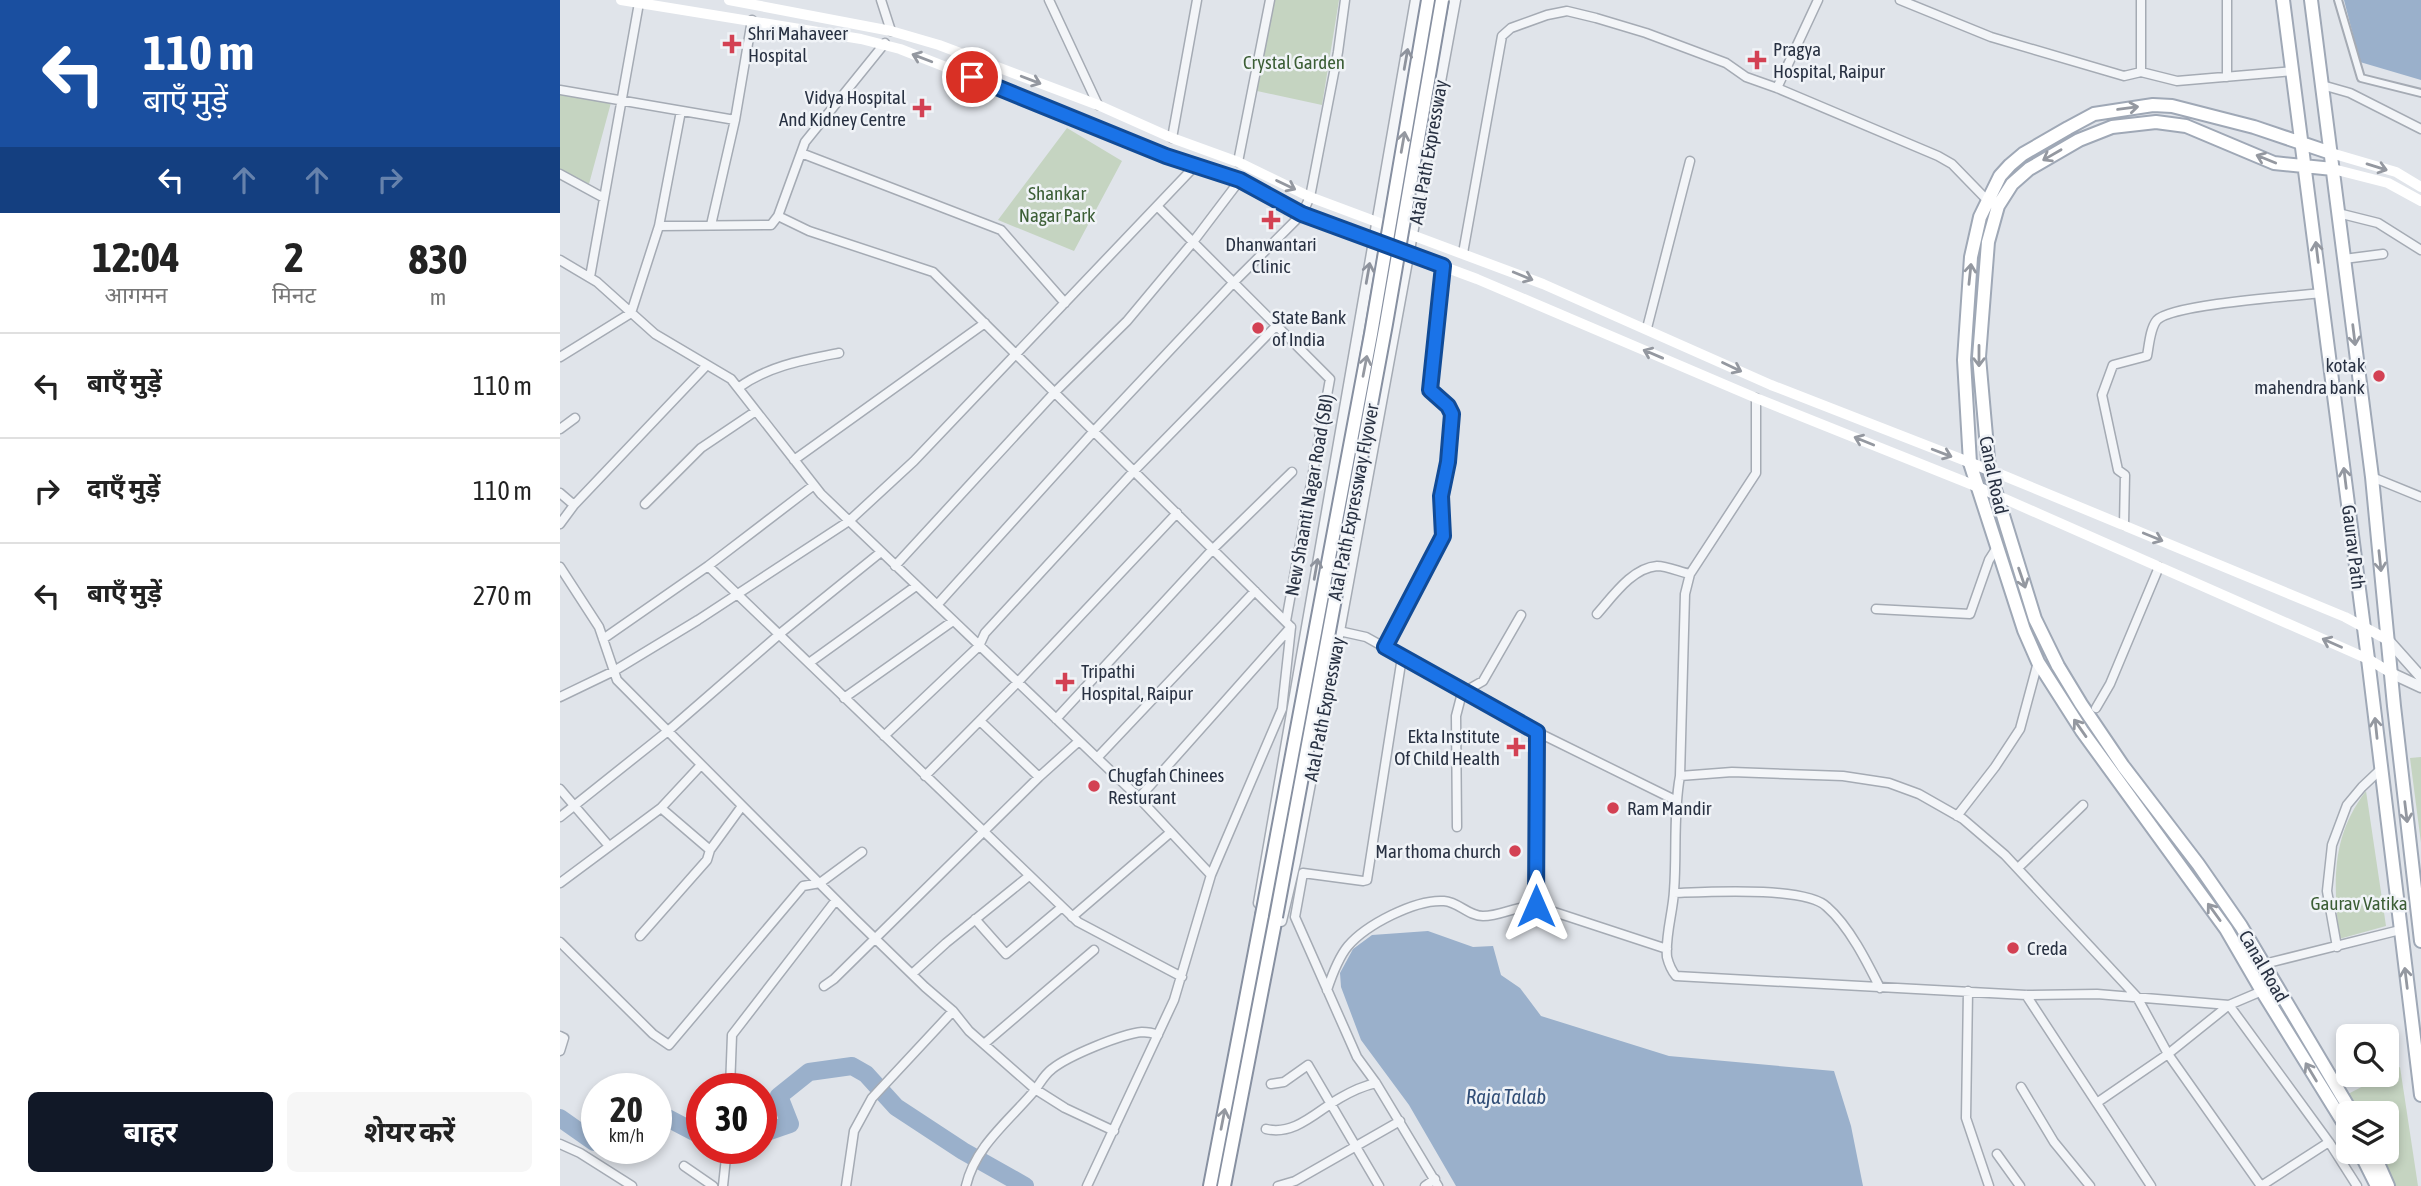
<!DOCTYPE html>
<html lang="hi">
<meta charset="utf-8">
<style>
body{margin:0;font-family:"Asap Condensed","Noto Sans Devanagari",sans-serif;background:#f6f6f6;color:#222;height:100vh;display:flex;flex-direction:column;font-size:26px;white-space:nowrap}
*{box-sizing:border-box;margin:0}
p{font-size:23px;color:#767676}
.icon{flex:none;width:38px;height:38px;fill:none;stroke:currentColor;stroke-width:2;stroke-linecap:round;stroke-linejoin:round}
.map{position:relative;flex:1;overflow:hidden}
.sheet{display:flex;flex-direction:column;background:#fff;width:560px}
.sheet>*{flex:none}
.hud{background:#1a4fa0;color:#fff;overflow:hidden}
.tools{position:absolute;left:1776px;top:1024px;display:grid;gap:14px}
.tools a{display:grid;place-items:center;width:63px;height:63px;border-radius:10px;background:#fff;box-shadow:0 4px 10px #0003;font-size:35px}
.speed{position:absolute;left:21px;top:1073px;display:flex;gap:14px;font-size:35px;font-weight:700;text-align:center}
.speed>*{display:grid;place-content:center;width:91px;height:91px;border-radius:50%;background:#fff;box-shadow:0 4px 10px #0003;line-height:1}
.speed small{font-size:18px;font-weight:400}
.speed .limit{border:10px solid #d22;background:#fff;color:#111}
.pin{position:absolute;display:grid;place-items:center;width:60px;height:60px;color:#fff;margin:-30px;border:4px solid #fff;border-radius:50%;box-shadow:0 2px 7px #0007}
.me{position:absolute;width:77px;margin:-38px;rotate:0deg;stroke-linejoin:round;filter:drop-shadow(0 0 5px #0008)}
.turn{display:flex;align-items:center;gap:24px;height:147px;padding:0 28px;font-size:32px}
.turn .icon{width:91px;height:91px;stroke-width:2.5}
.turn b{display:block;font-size:49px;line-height:60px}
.lanes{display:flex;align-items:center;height:66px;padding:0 28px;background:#0003;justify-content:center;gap:35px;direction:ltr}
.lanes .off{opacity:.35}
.eta{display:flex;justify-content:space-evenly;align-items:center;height:119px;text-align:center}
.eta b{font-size:42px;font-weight:700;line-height:49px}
.cta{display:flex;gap:14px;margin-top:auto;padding:14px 28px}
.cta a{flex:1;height:80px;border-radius:10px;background:#111827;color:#fff;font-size:28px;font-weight:700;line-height:80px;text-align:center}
.cta a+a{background:#f6f6f6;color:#222}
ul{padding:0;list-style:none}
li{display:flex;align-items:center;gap:21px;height:105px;padding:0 28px;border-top:2px solid #e0e0e0}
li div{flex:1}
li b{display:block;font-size:26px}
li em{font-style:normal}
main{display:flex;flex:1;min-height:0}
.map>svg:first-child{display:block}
.green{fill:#c5d4c1}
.water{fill:#9ab0cb}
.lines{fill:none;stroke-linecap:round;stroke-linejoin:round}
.river{stroke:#9ab0cb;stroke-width:18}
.pedestrian-casing{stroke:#a5abb4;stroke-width:10}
.minor-casing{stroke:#a5abb4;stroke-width:11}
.tertiary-casing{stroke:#a5abb4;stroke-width:13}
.primary-casing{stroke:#9fa8b6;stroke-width:16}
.trunk-casing{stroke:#8790a1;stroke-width:16}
.pedestrian{stroke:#f3f5f8;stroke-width:6}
.minor{stroke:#f3f5f8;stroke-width:8}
.tertiary{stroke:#f3f5f8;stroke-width:10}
.secondary{stroke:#fff;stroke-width:10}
.primary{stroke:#fff;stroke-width:12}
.trunk{stroke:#fff;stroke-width:12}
.trunk-bridge-casing{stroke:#8790a1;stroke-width:16;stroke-linecap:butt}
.trunk-bridge{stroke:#fff;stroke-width:12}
.oneway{stroke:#9498a0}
.oneway2{stroke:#8e939d}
.route-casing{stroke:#114b97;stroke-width:18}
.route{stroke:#1a73e8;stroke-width:12}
.poi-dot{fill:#d34153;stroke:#f0f3f7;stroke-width:2.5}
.labels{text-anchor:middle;stroke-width:5;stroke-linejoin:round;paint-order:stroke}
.poi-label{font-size:19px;fill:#283142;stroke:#f0f3f7;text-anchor:start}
.park-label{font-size:19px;fill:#3b5e35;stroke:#f0f3f7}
.street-label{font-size:19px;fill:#283142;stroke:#f0f3f7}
.water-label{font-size:21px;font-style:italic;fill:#314e77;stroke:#f0f3f7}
</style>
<main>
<section class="sheet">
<div class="hud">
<div class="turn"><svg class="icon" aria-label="left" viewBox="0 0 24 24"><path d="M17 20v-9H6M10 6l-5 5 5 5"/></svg><div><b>110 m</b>बाएँ मुड़ें</div></div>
<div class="lanes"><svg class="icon" aria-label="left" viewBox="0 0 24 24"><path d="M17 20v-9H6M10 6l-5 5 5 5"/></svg><svg class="icon off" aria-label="ahead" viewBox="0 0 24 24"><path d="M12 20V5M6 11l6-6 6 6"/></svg><svg class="icon off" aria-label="ahead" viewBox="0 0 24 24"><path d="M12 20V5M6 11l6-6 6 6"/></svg><svg class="icon off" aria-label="right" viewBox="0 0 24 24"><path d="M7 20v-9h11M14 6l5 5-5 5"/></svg></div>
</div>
<div class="eta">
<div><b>12:04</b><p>आगमन</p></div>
<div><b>2</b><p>मिनट</p></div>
<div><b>830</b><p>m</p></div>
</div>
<ul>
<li><svg class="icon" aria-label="left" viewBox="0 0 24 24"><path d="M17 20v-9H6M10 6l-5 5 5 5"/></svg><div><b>बाएँ मुड़ें</b></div><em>110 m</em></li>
<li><svg class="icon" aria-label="right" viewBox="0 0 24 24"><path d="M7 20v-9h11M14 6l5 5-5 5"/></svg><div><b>दाएँ मुड़ें</b></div><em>110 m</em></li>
<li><svg class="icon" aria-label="left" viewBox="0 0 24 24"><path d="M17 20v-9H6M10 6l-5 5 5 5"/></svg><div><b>बाएँ मुड़ें</b></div><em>270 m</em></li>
</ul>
<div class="cta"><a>बाहर</a><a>शेयर करें</a></div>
</section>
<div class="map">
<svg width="1861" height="1186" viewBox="0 0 1861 1186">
<rect width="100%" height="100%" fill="#e0e4ea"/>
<!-- green -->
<path class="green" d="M710,0H779L762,105L697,91L695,78Z
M0,86L52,99L29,184L0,169Z
M507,128L562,161L514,251L438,220Z
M1861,757V843L1850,758Z
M1806,791L1826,926L1779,939C1774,883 1770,838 1806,791Z
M1840,1067L1858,1186H1826L1812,1152H1827V1113H1796L1788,1094Z"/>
<!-- water -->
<path class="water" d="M1784,0H1861V80L1800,62Z
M868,931L913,947L933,946L941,975L960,988L981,1016L1109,1056L1274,1071L1291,1126L1303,1186H896L849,1105L801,1040L781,987L780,973L793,949L812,935Z"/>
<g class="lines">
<!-- river -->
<path class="river" d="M96,1112L142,1136
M0,1118L34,1142L37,1141
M201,1134L230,1124L219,1096L249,1072L292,1066L306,1074L336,1107L403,1151L465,1186"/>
<defs>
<path id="pedestrian" d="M1778,0L1801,78L1861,93"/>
<path id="minor" d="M321,0L331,31
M489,0L538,105
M1340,0L1431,37L1564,76L1581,72
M1581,0V72L1617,81L1733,71
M325,43L245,142L218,216L249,231L373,272L731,627
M1667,77V0
M1762,85L1790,93L1861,129
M1217,88L1258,0
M0,90L175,120L192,20
M612,138L637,0
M241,153L441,230L505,303
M678,162L710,0
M0,174L44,198
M598,207L770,379L726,621
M1778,213L1818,223L1861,250
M151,225L175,120
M99,226L211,225L218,216
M903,253L942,36L951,28L987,15L1007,11L1036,18L1086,33L1166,63L1186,77L1217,88L1378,156L1392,164L1429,202
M1784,259L1823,254
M0,260L37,282L95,334L171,379L261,494L579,798L651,875L614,1000L527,1186
M30,277L79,3
M1087,328L1130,161
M0,357L71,313L99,226L121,111
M178,388C208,366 243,360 279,353
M1196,398V473L1130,574L1125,594L1120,776C1113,814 1117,853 1114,891C1113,912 1105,936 1107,957C1109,965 1111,970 1116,976L1466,995L1537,994L1669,1005L1702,991L1704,964L1840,930
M0,429L15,418
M234,460L425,323
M1812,477L1861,497
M0,493L14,505
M85,504L141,448L196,411
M0,524L14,505L147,365
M1564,525L1565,475L1558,470L1542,395L1553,365L1587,356C1589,346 1590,328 1597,320C1612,304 1735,296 1762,293
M148,566L518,922L622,977
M335,566L495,392L567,321L633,242L680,180
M0,567L39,627L57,680L295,919L365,987L393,1011L409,1031L475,1089L505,1108L554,1131
M377,605L534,431L674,282L742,214L750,197L778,52L785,0
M1316,609L1410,614L1429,560L1436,549
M1037,614C1053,596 1072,568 1097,566C1107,566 1120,572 1130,574
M779,631L806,637L977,732L1115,800
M43,639L148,566L254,485
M825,647L883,536L881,496L888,462L892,414L888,406L870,390L883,266
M842,657L807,880L803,881L743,873L735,917L797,1057L816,1083L878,1186
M249,663L356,586
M0,697L54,671L138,620L289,521L354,461L635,166
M284,698L393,621
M1536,708L1550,684L1599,567
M496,719L653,549L732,472
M420,721L479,777
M324,736L419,646L425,633L574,471L717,325
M537,758L695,591
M365,776L457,683L617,513
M1120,776L1172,772L1283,776L1329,783L1359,794L1403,819L1445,855L1577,997L1608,1054L1701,1186L1769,1142
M0,789L49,846
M579,798L731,627
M101,808L141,765
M1397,816L1435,767L1460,729L1478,662
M0,817L108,731L222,632L321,552
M897,827L896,716L902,693L923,681L961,615
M1458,868L1523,805
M651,875L722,709L731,627
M0,883L101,808L150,850
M1114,893C1146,892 1246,886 1267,907C1289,926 1307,962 1320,988
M976,906L977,732
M512,917L611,832
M415,919L446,954L502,907
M80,936L147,860L150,850L182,806
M0,942L93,1034L109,1045L243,886L260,883L302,852
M1777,947L1767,891L1772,845L1787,805L1802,787L1820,770
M352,974L386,943L469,876
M264,986L274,979L479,777L519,741
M767,990C772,975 778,958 788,946C806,925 855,899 884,901C899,902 908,916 923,916C941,916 958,905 976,906L1107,949
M1408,991L1406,1118L1429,1186
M1466,995L1591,1186
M0,1036L4,1038L0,1051
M424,1044L534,950
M711,1084L724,1082L748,1065L819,1186
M1461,1087L1494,1142L1530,1186
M170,1088L172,1035L276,900
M1538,1102L1608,1054L1669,1005L1769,1142L1797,1186
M706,1129C735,1136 757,1111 780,1098C792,1091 803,1086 816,1083
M0,1144L20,1153L72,1186
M1437,1154L1460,1186
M124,1166L153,1186
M163,1186L167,1148
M286,1186L294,1131L312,1098L393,1011
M406,1186C415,1146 450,1120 475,1090C481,1082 484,1075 492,1069C508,1056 561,1034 582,1032C588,1032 593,1033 598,1035
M718,1186L735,1181L840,1121
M865,1186L875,1179"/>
<path id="tertiary" d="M1828,640L1861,677
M1833,674L1861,687
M699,903L856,0
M721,921L735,862L779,631L895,0"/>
<path id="primary" d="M1723,0L1808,659L1861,1095
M1751,0L1812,477L1834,706L1861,941
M1771,153L1694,127L1612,106L1593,105L1534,114L1508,128L1463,154L1450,165L1440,176L1420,217L1411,257L1404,360L1410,463L1464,630L1478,662L1522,731L1666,929L1702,991L1788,1130
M1773,169L1714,163L1626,126L1596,122L1552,127L1519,140L1469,169L1452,184L1438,206L1428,242L1419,357L1429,470L1475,619L1498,666L1521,704L1563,766L1638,864L1681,926L1792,1113
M1800,1152L1817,1186
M1813,1152L1828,1186"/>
<path id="trunk" d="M650,1186L702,915
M664,1186L716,917"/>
</defs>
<!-- pedestrian casing -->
<use href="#pedestrian" class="pedestrian-casing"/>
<!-- minor casing -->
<use href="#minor" class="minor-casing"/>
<!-- tertiary casing -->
<use href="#tertiary" class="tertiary-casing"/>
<!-- primary casing -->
<use href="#primary" class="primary-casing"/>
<!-- trunk casing -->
<use href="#trunk" class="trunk-casing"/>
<!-- pedestrian -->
<use href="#pedestrian" class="pedestrian"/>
<!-- minor -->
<use href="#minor" class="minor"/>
<!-- tertiary -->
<use href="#tertiary" class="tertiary"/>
<!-- secondary -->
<path class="secondary" d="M61,0L301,39L340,49L533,125L606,156L680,180L742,214L917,279L1196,398L1418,487L1808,659L1833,674
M169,0L331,31L379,45L538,105L612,138L678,162L750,197L983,284L1211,385L1447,477L1785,617L1828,640
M1771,153L1836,172L1861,187
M1773,169L1828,183L1861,201"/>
<!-- primary -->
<use href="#primary" class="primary"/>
<!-- trunk -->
<use href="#trunk" class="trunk"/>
<defs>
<path id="trunk-bridge" d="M702,915L811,334L868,0
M716,917L826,324L882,0"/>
</defs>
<!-- trunk-bridge casing -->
<use href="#trunk-bridge" class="trunk-bridge-casing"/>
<!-- trunk-bridge -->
<use href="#trunk-bridge" class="trunk-bridge"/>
</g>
<!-- one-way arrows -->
<defs><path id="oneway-shaft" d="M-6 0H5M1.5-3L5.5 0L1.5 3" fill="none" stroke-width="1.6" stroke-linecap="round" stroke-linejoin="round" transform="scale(1.75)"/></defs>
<g class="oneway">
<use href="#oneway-shaft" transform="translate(362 58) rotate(-159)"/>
<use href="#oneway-shaft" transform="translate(471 80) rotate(21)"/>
<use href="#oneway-shaft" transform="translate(1568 108) rotate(-8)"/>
<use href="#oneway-shaft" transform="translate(843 142) rotate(-80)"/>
<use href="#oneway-shaft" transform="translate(1492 155) rotate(150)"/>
<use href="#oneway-shaft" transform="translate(1706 159) rotate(-158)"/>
<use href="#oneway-shaft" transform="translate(1817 167) rotate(17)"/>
<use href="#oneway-shaft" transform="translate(726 185) rotate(26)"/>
<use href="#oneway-shaft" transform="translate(1757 252) rotate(-97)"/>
<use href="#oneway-shaft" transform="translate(1410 274) rotate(-84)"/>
<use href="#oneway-shaft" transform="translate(963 276) rotate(22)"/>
<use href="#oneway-shaft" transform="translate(1794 335) rotate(83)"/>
<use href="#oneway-shaft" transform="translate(1093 354) rotate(-157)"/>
<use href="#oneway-shaft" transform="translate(1419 356) rotate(90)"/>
<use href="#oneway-shaft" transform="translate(805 366) rotate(-79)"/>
<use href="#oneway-shaft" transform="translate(1172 367) rotate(25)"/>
<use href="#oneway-shaft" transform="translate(1304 441) rotate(-158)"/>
<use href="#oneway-shaft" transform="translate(1382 453) rotate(21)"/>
<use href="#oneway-shaft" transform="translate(1785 478) rotate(-97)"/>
<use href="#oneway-shaft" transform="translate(1593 537) rotate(22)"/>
<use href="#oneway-shaft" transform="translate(1820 561) rotate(84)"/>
<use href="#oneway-shaft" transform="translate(1462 578) rotate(71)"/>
<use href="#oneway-shaft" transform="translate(1772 643) rotate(-156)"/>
<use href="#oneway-shaft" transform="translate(1520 728) rotate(-125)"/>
<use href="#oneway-shaft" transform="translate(1816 728) rotate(-96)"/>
<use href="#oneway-shaft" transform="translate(1846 812) rotate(83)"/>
<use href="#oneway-shaft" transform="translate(1654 912) rotate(-126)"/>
<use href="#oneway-shaft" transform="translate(1846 978) rotate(-97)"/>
<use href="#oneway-shaft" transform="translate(1751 1072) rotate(-121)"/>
<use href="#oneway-shaft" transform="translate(663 1119) rotate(-79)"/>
</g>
<g class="oneway2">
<use href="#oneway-shaft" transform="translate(846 59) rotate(-80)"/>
<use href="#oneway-shaft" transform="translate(808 273) rotate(-80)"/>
<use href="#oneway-shaft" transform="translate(756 569) rotate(-80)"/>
</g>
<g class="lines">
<defs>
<path id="route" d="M412,77L606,156L680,180L742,214L883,266L870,390L888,406L892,414L888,462L881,496L883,536L825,647L977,732L976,906"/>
</defs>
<!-- route casing -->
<use href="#route" class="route-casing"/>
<!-- route -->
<use href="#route" class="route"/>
</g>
<!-- markers -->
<g class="poi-dot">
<path d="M168.5 33.5h7v7h7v7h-7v7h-7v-7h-7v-7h7z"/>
<path d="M1193.5 49.5h7v7h7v7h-7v7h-7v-7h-7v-7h7z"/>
<path d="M358.5 97.5h7v7h7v7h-7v7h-7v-7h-7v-7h7z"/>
<path d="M707.5 209.5h7v7h7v7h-7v7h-7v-7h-7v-7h7z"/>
<circle cx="698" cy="328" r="7"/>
<circle cx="1819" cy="376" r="7"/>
<path d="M501.5 671.5h7v7h7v7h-7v7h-7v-7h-7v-7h7z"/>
<path d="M952.5 736.5h7v7h7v7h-7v7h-7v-7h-7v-7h7z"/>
<circle cx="534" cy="786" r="7"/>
<circle cx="1053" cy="808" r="7"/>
<circle cx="955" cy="851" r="7"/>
<circle cx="1453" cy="948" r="7"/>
</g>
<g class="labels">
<!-- poi labels -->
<g class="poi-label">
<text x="188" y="40">Shri Mahaveer<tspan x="188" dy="22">Hospital</tspan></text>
<text x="1213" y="56">Pragya<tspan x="1213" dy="22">Hospital, Raipur</tspan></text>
<text x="346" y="104" text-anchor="end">Vidya Hospital<tspan x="346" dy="22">And Kidney Centre</tspan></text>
<text x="711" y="251" text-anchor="middle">Dhanwantari<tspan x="711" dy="22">Clinic</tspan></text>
<text x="712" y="324">State Bank<tspan x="712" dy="22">of India</tspan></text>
<text x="1805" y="372" text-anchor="end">kotak<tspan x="1805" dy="22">mahendra bank</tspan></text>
<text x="521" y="678">Tripathi<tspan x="521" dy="22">Hospital, Raipur</tspan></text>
<text x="940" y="743" text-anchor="end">Ekta Institute<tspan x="940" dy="22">Of Child Health</tspan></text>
<text x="548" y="782">Chugfah Chinees<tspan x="548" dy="22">Resturant</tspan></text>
<text x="1067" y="815">Ram Mandir</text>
<text x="941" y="858" text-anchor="end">Mar thoma church</text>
<text x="1467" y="955">Creda</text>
</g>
<!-- park labels -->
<g class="park-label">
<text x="734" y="69">Crystal Garden</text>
<text x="497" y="200">Shankar<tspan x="497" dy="22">Nagar Park</tspan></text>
<text x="1799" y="910">Gaurav Vatika</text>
</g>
<!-- street labels -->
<g class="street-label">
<text transform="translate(868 152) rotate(-80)" y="7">Atal Path Expressway</text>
<text transform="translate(1434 475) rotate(78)" y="7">Canal Road</text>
<text transform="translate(749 495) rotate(-80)" y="7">New Shaanti Nagar Road (SBI)</text>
<text transform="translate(793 502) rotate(-79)" y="7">Atal Path Expressway Flyover</text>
<text transform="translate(1794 547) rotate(83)" y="7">Gaurav Path</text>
<text transform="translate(764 709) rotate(-79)" y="7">Atal Path Expressway</text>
<text transform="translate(1704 966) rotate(60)" y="7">Canal Road</text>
</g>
<!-- water labels -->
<g class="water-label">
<text x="946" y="1104">Raja Talab</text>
</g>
</g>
</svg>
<div class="tools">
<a><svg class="icon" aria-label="search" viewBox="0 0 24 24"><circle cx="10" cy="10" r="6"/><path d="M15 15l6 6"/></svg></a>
<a><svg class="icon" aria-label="layers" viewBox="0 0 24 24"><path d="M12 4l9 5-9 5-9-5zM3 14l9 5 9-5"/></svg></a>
</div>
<div class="speed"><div>20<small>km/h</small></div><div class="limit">30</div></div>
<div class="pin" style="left:412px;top:77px;background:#d93025"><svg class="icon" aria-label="arrive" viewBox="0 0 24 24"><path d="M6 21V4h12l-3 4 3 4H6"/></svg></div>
<svg class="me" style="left:976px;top:906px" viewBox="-20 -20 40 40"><path d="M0-17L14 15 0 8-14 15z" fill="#1a73e8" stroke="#fff" stroke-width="4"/></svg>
</div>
</main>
